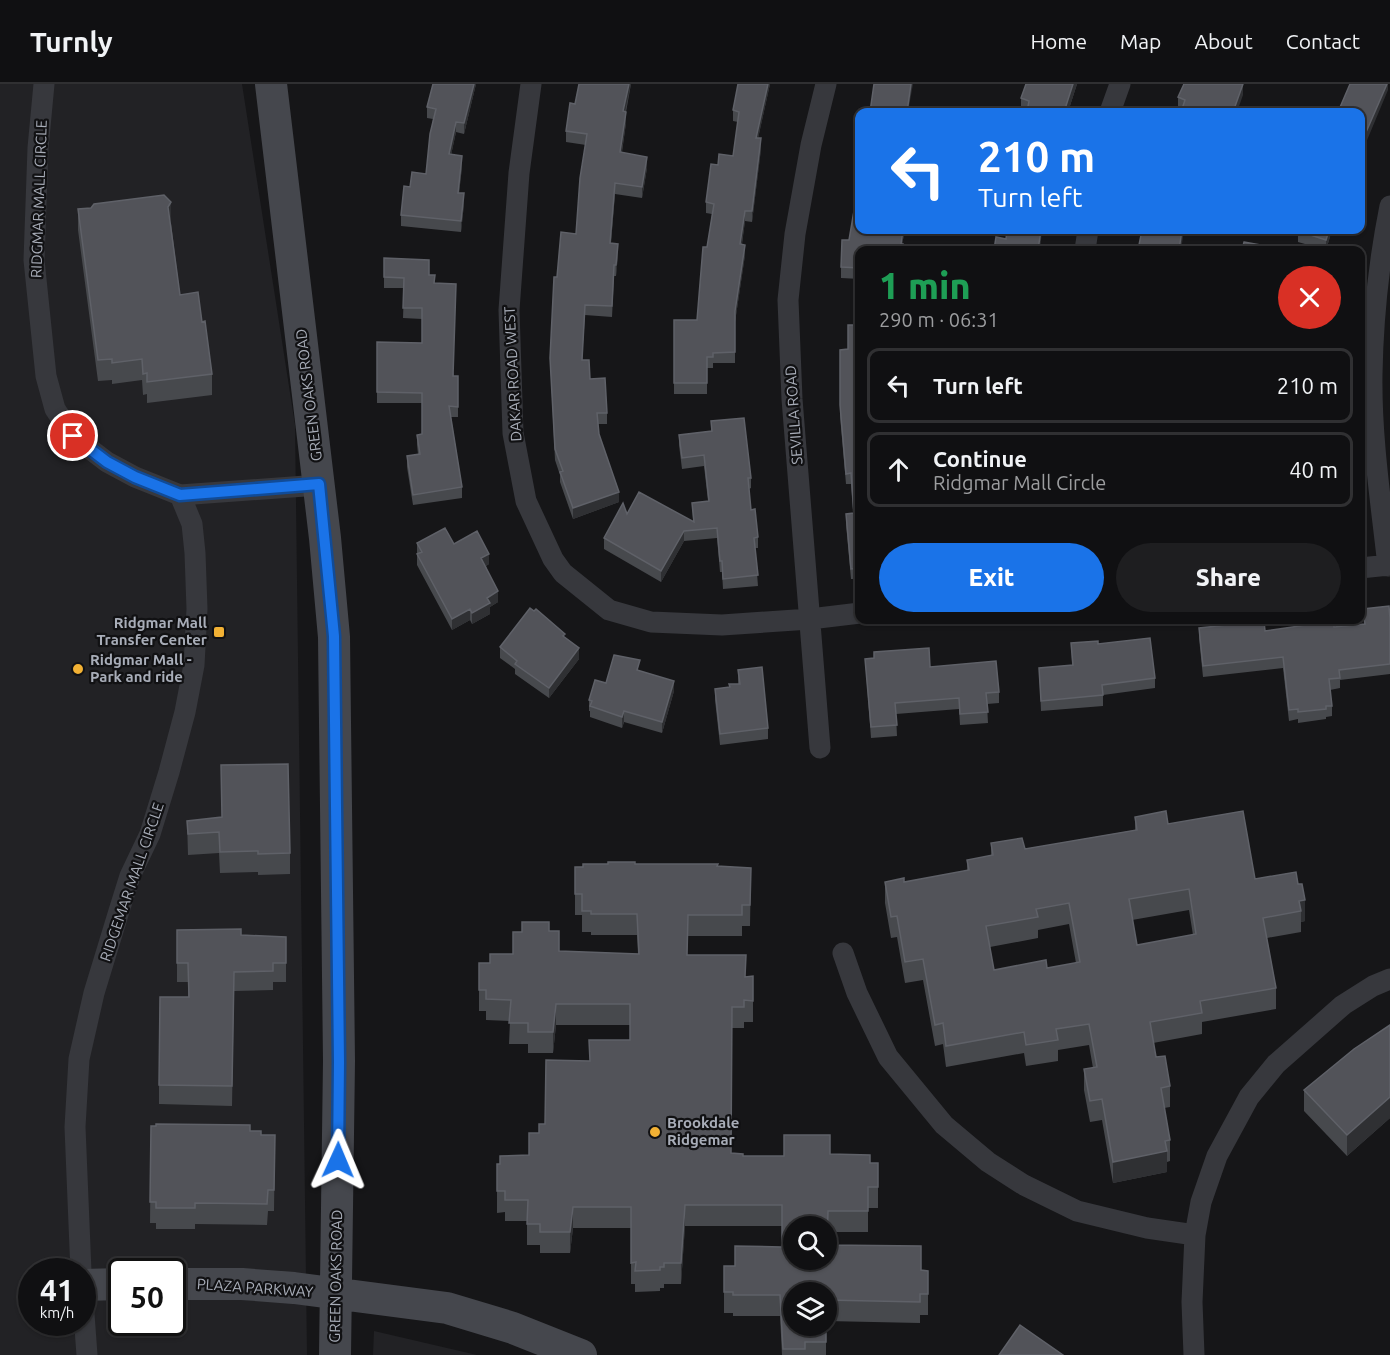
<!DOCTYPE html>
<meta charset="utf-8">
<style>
body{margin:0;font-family:Ubuntu,sans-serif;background:#1e1e20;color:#f1f3f6;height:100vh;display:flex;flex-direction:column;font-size:22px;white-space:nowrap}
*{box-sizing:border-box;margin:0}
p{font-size:20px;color:#9c9d9f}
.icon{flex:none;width:33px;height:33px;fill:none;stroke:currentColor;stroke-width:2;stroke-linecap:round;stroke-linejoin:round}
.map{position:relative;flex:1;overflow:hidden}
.drawer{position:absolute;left:855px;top:162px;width:510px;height:378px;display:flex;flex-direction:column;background:#101012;border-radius:12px;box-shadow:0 2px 4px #0004,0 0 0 2px #303032}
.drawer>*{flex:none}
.top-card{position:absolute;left:855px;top:24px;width:510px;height:126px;border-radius:12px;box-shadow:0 2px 4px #0004,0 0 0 2px #303032;background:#1a73e8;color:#fff;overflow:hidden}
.fabs{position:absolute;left:783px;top:1132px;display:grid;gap:12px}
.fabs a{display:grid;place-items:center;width:54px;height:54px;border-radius:50%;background:#101012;box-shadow:0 2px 4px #0004,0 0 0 2px #303032;font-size:30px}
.speed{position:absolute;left:18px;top:1174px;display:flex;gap:12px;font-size:30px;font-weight:700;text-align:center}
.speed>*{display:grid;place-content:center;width:78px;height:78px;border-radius:50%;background:#101012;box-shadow:0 2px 4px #0004,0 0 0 2px #303032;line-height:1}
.speed small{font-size:15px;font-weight:400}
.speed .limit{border:3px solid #111;border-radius:9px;background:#fff;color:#111}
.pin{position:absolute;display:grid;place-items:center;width:51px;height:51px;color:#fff;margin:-26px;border:3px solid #fff;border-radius:50%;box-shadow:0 2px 6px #0007}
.me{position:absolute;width:66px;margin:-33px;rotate:1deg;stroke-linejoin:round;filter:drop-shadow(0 0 4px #0008)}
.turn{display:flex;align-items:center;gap:21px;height:126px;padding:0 24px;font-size:27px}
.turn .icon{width:78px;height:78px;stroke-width:2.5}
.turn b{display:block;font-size:42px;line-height:51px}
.round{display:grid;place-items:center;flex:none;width:63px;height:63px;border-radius:32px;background:#1e1e20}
.overview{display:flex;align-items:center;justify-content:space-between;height:102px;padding:0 24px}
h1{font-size:36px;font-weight:800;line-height:45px;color:#1e9e55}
.action{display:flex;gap:12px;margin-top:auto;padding:12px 24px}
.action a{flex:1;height:69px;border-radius:36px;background:#1a73e8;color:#fff;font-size:24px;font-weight:800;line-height:69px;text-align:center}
.action a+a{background:#1e1e20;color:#f1f3f6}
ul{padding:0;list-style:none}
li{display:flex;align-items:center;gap:18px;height:75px;margin:0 12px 9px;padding:0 12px;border:3px solid #303032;border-radius:12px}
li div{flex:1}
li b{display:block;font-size:22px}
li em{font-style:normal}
header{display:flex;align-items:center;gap:36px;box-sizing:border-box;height:84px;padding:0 30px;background:#101012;border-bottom:2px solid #303032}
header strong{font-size:28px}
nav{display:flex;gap:33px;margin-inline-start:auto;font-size:21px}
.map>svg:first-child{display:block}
.built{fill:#222225;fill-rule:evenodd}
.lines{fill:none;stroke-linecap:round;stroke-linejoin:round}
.street{stroke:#37383d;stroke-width:21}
.secondary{stroke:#45474d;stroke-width:32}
.wall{fill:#47494d;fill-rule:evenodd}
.shaded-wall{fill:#2f3033}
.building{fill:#525359;stroke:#5f6168;stroke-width:1.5;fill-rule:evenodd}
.route-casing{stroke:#114b97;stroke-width:15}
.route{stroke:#1a73e8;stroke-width:10}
.poi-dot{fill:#f2b134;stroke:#111113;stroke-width:2}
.labels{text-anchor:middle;stroke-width:4.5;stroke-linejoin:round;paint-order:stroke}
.street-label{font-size:15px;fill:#a8adb8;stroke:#111113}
.poi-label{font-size:15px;font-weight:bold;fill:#a8adb8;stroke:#111113;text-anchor:start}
</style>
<header>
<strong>Turnly</strong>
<nav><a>Home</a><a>Map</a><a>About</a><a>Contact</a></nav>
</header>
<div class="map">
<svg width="1390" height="1271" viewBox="0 0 1390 1271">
<rect width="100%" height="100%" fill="#161618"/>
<!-- built -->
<path class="built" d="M0,0H242L295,341L307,1271H0ZM32,1188H82V1239H32ZM122,1188H172V1239H122Z
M374,1247L477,1271H373Z"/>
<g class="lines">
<!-- street -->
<path class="street" d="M44,0L38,64L34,176L46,292L55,325L73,352L107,378L135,393L180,411L319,401
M531,0L519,89L509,226L513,349L526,417L553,475L563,489L609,526L651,538L722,541L810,535L860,529
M1110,28L1120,0
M1085,166L1088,146
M1388,482C1381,418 1371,354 1372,290C1373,234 1379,177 1390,122
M1360,484L1390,481
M820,664L792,315L788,216L795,150L811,61L826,0
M843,869L857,909L888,973L944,1041L988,1078L1024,1101L1077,1127L1147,1144L1195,1151
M81,1188L75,1043L79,975L94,909L119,827L130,792L150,750L169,688L185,628L194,581L197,525L195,469L192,440L180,411
M82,1203L87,1271
M1194,1271L1192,1218L1195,1151L1201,1118L1217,1072L1249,1013L1276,980L1343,921L1373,902L1390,895"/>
<!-- secondary -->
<path class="secondary" d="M271,0L325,454L334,553L339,977L335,1271
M172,1200H242L294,1204L447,1224L513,1244L581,1271
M82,1201L122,1200"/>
</g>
<!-- wall -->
<path class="wall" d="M476,0L464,50L456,48L451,71L462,83L459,109L464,120L461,148L401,142V131L410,103L426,90L433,35L427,34V23Z
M579,0H631L626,28V39L622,68L647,84L642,114L615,110L611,159L618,171L616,192H614L612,233L585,231L582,276L590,295L607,329V340H598L599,350L619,418L573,435L560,398V391L555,376L550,274L557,193L576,150L586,61L566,58V47L575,20Z
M738,0H770L758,54L761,65L752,138L745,137L742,160L745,171L735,238V279H713V284H707V310H674V236H697L712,130L706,129V118L718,81L733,72L738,38L733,37V26Z
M1026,0H1077L1068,28L1027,27L1021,25V14Z
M1243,11L1182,25L1178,24V13Z
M78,125L171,139L180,211L202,238L212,290V311L147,319V310L143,311L142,296L112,300V296L98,297L78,146Z
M860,146H905L902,160L860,166V195L841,194V183L849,156Z
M1298,146H1332L1326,166L1298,158Z
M384,174L429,191L435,199L454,292H458V333H451L462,403V414L413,421L407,383V372L418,370L417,361V351L422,350V319H377V258L422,259V235L403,234L404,204H384Z
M860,241V495H851L846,440V430L853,429L851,400H846L840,332V266L848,265Z
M711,337L751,394V404L749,405L751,426L758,453V464H755L758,502L723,505L722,488H720L717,454L684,457L661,498L604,465V454L627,430L693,437L692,419L708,417L704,382L682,385L679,361V351L711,347Z
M417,459L454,460L489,480L486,482L498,518L490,523V530L472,540L470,536L452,546L417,481Z
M1363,525L1390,535V590L1340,596V604L1330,606L1332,622V632L1326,633V635L1298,639V635L1289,637L1283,584L1203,593L1199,554V544L1265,547L1334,543L1364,540Z
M565,554L579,575L549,614L515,590V585L500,574V563Z
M1071,559L1098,560L1155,594V604L1103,611V622L1041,627L1039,584L1072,581Z
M874,568L930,583L999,608V619L987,620L988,639L960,641L959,625L896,630L897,652L871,654L865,575L874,574Z
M738,586L768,644V655L720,661L715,616V605L729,603V600H738Z
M640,587L674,607L662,649L624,638L622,644L590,633V627H589V616L606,599Z
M1135,733L1168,740L1255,795L1296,788L1305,837L1301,838V848L1267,854L1276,904V925L1202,938V950L1153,959L1156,973L1170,1002V1023L1164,1024L1170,1056V1077L1167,1078V1088L1113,1099L1102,1036L1090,1038L1084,1006V985L1093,984L1089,961L1058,966V977L1026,982L1024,969L946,983L943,960L935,962L923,896L905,899L897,853L891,854L885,819V798H904L967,787V776L991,772V759L1025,765L1135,746ZM1189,826L1193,851L1137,861L1132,836ZM1069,840L1076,879L1047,884L994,886L990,863L1038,854V846Z
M187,737L290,769V790L258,791V788L220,789L219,769L188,771Z
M635,780L718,782L751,784L750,842H742V852H688L687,871L746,893L753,892V938H744V944H732L731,1069L743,1072H784L830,1070L870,1079H878V1124H868V1148H828V1161L921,1186L928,1187V1231H920V1239L826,1237V1209H794L826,1242V1271H782L780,1232H733V1229H724V1208L735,1182L782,1163V1142H685L681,1200H664V1204H660V1207L635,1208V1200H631V1144H573L570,1169H540V1161H527V1137H505V1128L497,1129V1080H500L529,1071L539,1049L590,977L630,956V941H556L553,969H528V960H509L510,937L486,936V927H479V879H490L513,870V848L549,847L559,867L638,870L637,851H591V848H582V831H575V783Z
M177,846L241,851L286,853V898H273V906L234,907L232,1022L159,1020V1001L188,913V898H177Z
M1390,941V1034L1347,1072L1304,1027V1006Z
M151,1042L250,1047L261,1051H275L274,1127H268L267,1141L195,1140V1145H156V1139H150Z"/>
<!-- shaded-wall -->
<path class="shaded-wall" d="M474,0H476L464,50V39Z
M629,0H631L623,38V27Z
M768,0H770L756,64V54Z
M911,0H913L908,28H907Z
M1073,0H1077L1068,28H1064Z
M1243,0V11L1237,28H1233Z
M1387,0H1388V6L1360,73V62Z
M626,28V39L620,79V68Z
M456,38V48L449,81V70Z
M761,54V65L752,138V127Z
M462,72V83L458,120V109Z
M647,73V84L642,114V103Z
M615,99V110L610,170V159Z
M464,109V120L461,148V137Z
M171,118V139L168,123Z
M745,127V137L740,171V160Z
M903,146H905L901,166V160Z
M1041,146H1042L1040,166H1038Z
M1182,146H1184L1181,166H1179Z
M1329,146H1332L1326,166V156Z
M618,160V171L616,192V181Z
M745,161V171L735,238V227Z
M619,408V418L573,435V424Z
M684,447V457L661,498V487Z
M489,470V480L481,485V474Z
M498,507V518L490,523V530L472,540V529L487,514Z
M470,525V536L452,546V535Z
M579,564V575L549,614V604Z
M674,597V607L662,649V638Z
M624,627V638L622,644V633Z
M1305,816V837L1301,838V827L1299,817Z
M556,920V941L553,969V948Z
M1390,1013V1034L1347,1072V1051Z
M1167,1067V1088L1113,1099V1078Z
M685,1121V1142L681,1200V1179Z
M573,1123V1144L570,1169V1148Z"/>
<!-- building -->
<path class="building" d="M433,0H474L464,39L456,38L449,70L462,72L458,109H464L461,137L401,131L404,102L410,103L412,88L426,90L430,50L436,25L427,23Z
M579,0H629L623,27L626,28L620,68L647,73L642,103L615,99L610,159L618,160L616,181H614L612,222L585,221L582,276H589L590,295L605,294L607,329H597L599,350L619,408L573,424L560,388L563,387L555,365L550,274L554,193H557L561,148L576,150L580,94L587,50L566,47L570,19L575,20Z
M738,0H768L756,54H761L752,127H745L740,160L745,161L735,227V268L713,269V273H707V299H674V236H697L703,163H707L714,120L706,118L711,80L718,81L719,70L733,72L739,28L733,26Z
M874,0H911L907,28H912H870Z
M1026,0H1073L1064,28H1027L1029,17L1021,14Z
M1184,0H1243L1233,28H1181L1185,16L1178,13Z
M1350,0H1387L1360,62V28H1338Z
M1311,25L1319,28H1310Z
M860,92V146H903L901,160H903V166H860V184L841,183L842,156H849Z
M164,111L171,118L168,123L180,211L198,208L202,238L205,237L212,290L147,298V289L143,290L142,275L112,279V275L98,276L78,125L91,124L94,120Z
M1007,146H1041L1038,166H994L996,153L1006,155Z
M1142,146H1182L1179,166H1138Z
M1298,146H1329L1326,156L1298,147Z
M1244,158L1277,164V166H1242Z
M384,174L429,176V191H435L434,199L456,200L453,292H458V323L449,322L462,403L413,411L407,372L420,370L417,351L422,350V309L377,308V258L422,259V224H403L404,194L384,193Z
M848,241H860V484L851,485L846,430L854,429L851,389L846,390L840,321V266L848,265Z
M744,334L751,394H748L751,426L755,425L758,453L754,454L758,491L723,495L722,477H720L717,444L684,447L661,487L604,454L623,419L627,430L639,408L694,438L692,419L709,417L704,371L682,374L679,351L712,347L711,337Z
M445,444L454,460L477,447L489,470L481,474L498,507L487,514L490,519L472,529L470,525L452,535L417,470L422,468L417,459Z
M1389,522L1390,535V580L1339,586L1340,594L1329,595L1332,622H1326V625L1298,628V625L1289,626L1283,573L1203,582L1199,544L1264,537L1265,547L1333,537L1334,543L1365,540L1363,525Z
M530,524L534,527L536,525L550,537L565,550L563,552L579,564L549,604L515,580L517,577L500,563Z
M1150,554L1155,594L1102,601L1103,611L1041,617L1039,584L1073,581L1071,559L1098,557V560Z
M929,564L930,583L996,577L999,608L986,609L988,628L960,630L959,614L895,619L897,641L871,643L865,575L874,574V568Z
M614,571L640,576L637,586L674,597L662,638L624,627L622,633L590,622L592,617L589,616L595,596L606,599Z
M762,583L768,644L720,650L715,605L730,603L729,600H740L738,586Z
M288,680L290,769L258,770V767L220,768L219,748L188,750L187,737L222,733L221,681Z
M1166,727L1168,740L1243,727L1255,795L1296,788L1298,800H1302L1305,816L1299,817L1301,827L1263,834L1276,904L1200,917L1202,929L1150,938L1156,973L1165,972L1170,1002L1161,1004L1170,1056L1165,1057L1167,1067L1113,1078L1102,1015L1090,1017L1084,985L1097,983L1089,940L1056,945L1058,956L1026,961L1024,948L946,962L943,939L935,941L923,875L905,878L897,832L891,833L885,798L904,794V798L969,786L967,776L993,771L991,759L1022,754L1025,765L1137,746L1135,733ZM1189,805L1196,850L1137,861L1129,815ZM1069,819L1080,878L1047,884L1046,876L994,886L986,842L1038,833L1036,825Z
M608,778H635V780H718L717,782L751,784L750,821H742V831H688L687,871H746L745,893L753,892V917L744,916V923H732L731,1069L743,1070V1072H784V1051H830V1070L870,1071V1079H878V1103H868V1127H828L827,1161L921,1162V1186L928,1187V1210H920V1218L826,1216V1209H794V1242H826V1258H805V1265H783L780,1211H733V1208H724V1182H735V1162L782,1163V1121H685L681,1179H664V1183H660V1186L635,1187L636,1178L631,1179V1123H573L570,1148H540V1140H527L528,1116H505V1107H497V1080H500V1072L529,1071V1049H539V1040H545L546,976L590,977L589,956H630V920H556L553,948H528V939H509L511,916L486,915V906H479V879H490V870H513V848H522V838H549V847H559V867L639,870L637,830H591V827H582V810H575V783H583V780H608ZM794,1143H826V1176H794Z
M241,845V851L286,853V879H273V887L234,888L232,1002L159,1001L160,913H189L188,879H177V846Z
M1390,941V1013L1347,1051L1304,1006L1354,965Z
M156,1040L250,1041V1047H261V1051H275L274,1106H268L267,1120L195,1119V1124H156V1118H150L151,1042H156Z
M1020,1241L1063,1271H999Z"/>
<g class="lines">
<defs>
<path id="route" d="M73,352L107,378L135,393L180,411L319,400L334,552L339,978L338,1076"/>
</defs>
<!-- route casing -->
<use href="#route" class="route-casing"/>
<!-- route -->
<use href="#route" class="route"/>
</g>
<!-- markers -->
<g class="poi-dot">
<rect x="213" y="542" width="12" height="12" rx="3"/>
<circle cx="78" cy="585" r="6"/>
<circle cx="655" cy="1048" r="6"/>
</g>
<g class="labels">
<!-- street labels -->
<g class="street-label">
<text transform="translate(39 115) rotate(-88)" y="5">RIDGMAR MALL CIRCLE</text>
<text transform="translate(513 290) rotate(-93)" y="5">DAKAR ROAD WEST</text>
<text transform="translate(309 311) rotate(-97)" y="5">GREEN OAKS ROAD</text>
<text transform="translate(794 331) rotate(-94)" y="5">SEVILLA ROAD</text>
<text transform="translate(132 798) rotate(-71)" y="5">RIDGEMAR MALL CIRCLE</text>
<text transform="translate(336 1192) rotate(-89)" y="5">GREEN OAKS ROAD</text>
<text transform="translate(255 1204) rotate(4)" y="5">PLAZA PARKWAY</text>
</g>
<!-- poi labels -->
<g class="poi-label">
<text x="207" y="544" text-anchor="end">Ridgmar Mall<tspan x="207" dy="17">Transfer Center</tspan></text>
<text x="90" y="581">Ridgmar Mall -<tspan x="90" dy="17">Park and ride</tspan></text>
<text x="667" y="1044">Brookdale<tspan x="667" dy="17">Ridgemar</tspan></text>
</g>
</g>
</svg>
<div class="fabs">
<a><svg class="icon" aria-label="search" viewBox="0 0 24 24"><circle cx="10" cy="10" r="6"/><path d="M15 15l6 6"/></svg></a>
<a><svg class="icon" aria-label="layers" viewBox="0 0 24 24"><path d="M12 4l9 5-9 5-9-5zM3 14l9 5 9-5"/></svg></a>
</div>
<div class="speed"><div>41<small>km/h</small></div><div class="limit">50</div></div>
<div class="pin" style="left:73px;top:352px;background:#d93025"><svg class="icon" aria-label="arrive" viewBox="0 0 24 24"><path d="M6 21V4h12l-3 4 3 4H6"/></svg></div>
<svg class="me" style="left:338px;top:1076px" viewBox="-20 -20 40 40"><path d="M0-17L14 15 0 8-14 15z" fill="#1a73e8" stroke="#fff" stroke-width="4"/></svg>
<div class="top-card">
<div class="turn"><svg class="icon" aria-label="left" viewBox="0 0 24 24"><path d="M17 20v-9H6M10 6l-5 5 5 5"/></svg><div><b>210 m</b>Turn left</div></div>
</div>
<section class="drawer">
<div class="overview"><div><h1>1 min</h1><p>290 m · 06:31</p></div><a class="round" style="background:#d93025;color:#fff"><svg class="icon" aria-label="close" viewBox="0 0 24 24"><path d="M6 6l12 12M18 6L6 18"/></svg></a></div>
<ul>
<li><svg class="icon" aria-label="left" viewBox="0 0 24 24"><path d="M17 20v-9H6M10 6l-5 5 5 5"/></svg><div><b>Turn left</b></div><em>210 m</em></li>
<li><svg class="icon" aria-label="ahead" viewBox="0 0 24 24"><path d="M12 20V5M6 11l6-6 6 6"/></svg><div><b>Continue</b><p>Ridgmar Mall Circle</p></div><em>40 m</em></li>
</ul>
<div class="action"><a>Exit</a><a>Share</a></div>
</section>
</div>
